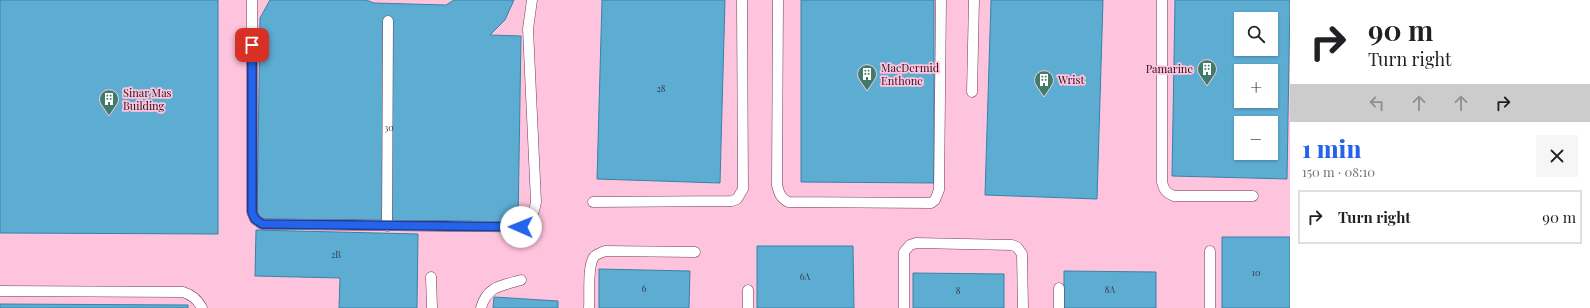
<!DOCTYPE html>
<meta charset="utf-8">
<style>
body{margin:0;font-family:"Playfair Display",serif;background:#f6f6f6;color:#202124;height:100vh;display:flex;flex-direction:column;font-size:15px;white-space:nowrap}
*{box-sizing:border-box;margin:0}
p{font-size:13px;color:#757577}
.icon{flex:none;width:22px;height:22px;fill:none;stroke:currentColor;stroke-width:2;stroke-linecap:round;stroke-linejoin:round}
.map{position:relative;flex:1;overflow:hidden}
.side{display:flex;flex-direction:column;background:#fff;width:300px}
.side>*{flex:none}
.banner{background:#fff;color:#202124;overflow:hidden}
.buttons{position:absolute;left:1234px;top:12px;display:grid;gap:8px}
.buttons a{display:grid;place-items:center;width:44px;height:44px;border-radius:0px;background:#fff;box-shadow:0 1px 3px #0004;font-size:20px}
.pin{position:absolute;display:grid;place-items:center;width:34px;height:34px;color:#fff;margin:-17px;border-radius:8px;box-shadow:0 2px 6px #0006}
.me{position:absolute;width:44px;margin:-22px;rotate:271deg;stroke-linejoin:round;filter:drop-shadow(0 0 3px #0008)}
.turn{display:flex;align-items:center;gap:14px;height:84px;padding:0 12px;font-size:18px}
.turn .icon{width:52px;height:52px;stroke-width:2.5}
.turn b{display:block;font-size:28px;line-height:34px}
.lanes{display:flex;align-items:center;height:38px;padding:0 12px;background:#0003;justify-content:center;gap:20px;direction:ltr}
.lanes .off{opacity:.35}
.round{display:grid;place-items:center;flex:none;width:42px;height:42px;border-radius:0px;background:#f6f6f6}
.overview{display:flex;align-items:center;justify-content:space-between;height:68px;padding:0 12px}
h1{font-size:24px;font-weight:800;line-height:30px;color:#2563eb}
ul{padding:0;list-style:none}
li{display:flex;align-items:center;gap:12px;height:54px;margin:0 8px 6px;padding:0 4px;border:2px solid #e0e0e0;border-radius:0px}
li div{flex:1}
li b{display:block;font-size:15px}
li em{font-style:normal}
main{display:flex;flex:1;min-height:0}
.map>svg:first-child{display:block}
.building{fill:#5dacd2;stroke:#3783a6;fill-rule:evenodd}
.lines{fill:none;stroke-linecap:round;stroke-linejoin:round}
.lane-casing{stroke:#763a56;stroke-width:11}
.lane{stroke:#fff;stroke-width:10}
.route-casing{stroke:#184099;stroke-width:10}
.route{stroke:#2563eb;stroke-width:7}
.labels{text-anchor:middle;stroke-width:3.5;stroke-linejoin:round;paint-order:stroke}
.number-label{font-size:9px;fill:#36374a}
.poi-label{font-size:11px;fill:#29101c;stroke:#ffc4dd;text-anchor:start}
</style>
<main>
<div class="map">
<svg width="1290" height="308" viewBox="0 0 1290 308">
<rect width="100%" height="100%" fill="#ffc4dd"/>
<!-- building -->
<path class="building" d="M0,0H218V234L0,233Z
M270,0H366L374,3L446,5L454,0H514L505,20L490,35L521,36L518,225L257,219L260,18Z
M602,0H725L720,183L597,179Z
M801,0H934V183L801,182Z
M991,0H1103L1097,199L985,195Z
M1175,0H1290L1287,179L1172,176ZM1241,19H1271V49H1241ZM1241,71H1271V101H1241ZM1241,123H1271V153H1241Z
M256,230L418,234L417,308H339L340,278L255,276Z
M1222,237H1290V308H1222Z
M757,246H853L854,308H757Z
M599,269L690,271L689,308H599Z
M1064,271L1156,272V308H1064Z
M913,273L1004,274V308H913Z
M494,297L558,301V308H493Z
M0,304L188,305V308H0Z"/>
<g class="lines">
<defs>
<path id="lane" d="M252,0V212L255,219L262,224L521,227C531,221 534,213 536,202L528,29L532,0
M778,0L777,185C779,194 781,198 788,202L931,203L935,200L939,190L941,0
M1162,0V182C1164,190 1166,193 1174,196H1253
M972,92L974,0
M593,202L732,201L737,199L743,189L742,0
M387,226L388,21
M1210,251V308
M431,277L432,308
M1059,288V308
M748,290V308
M0,291L183,292C192,295 197,299 202,308
M481,308C487,286 501,286 521,280
M589,308C590,297 587,266 594,257C596,254 601,253 605,251L695,252
M904,308V252L910,245L916,243L1012,245L1017,247L1022,254L1023,308"/>
</defs>
<!-- lane casing -->
<use href="#lane" class="lane-casing"/>
<!-- lane -->
<use href="#lane" class="lane"/>
</g>
<g class="lines">
<defs>
<path id="route" d="M252,45V212L255,219L262,224L521,227"/>
</defs>
<!-- route casing -->
<use href="#route" class="route-casing"/>
<!-- route -->
<use href="#route" class="route"/>
</g>
<!-- icons -->
<defs>
<symbol id="building-pin" viewBox="-11 -11 22 30"><path d="M0 17L-7.5 6A9.5 9.5 0 1 1 7.5 6Z" fill="#3d7c69" stroke="#ffc4dd"/><path d="M-4-6H4V6H1V3H-1V6H-4ZM-2.5-4.3h1.7v1.8h-1.7ZM.8-4.3h1.7v1.8H.8ZM-2.5-1h1.7V.8h-1.7ZM.8-1h1.7V.8H.8Z" fill="#fff"/></symbol>
</defs>
<g fill-rule="evenodd">
<use href="#building-pin" x="1196" y="58" width="22" height="30"/>
<use href="#building-pin" x="856" y="63" width="22" height="30"/>
<use href="#building-pin" x="1033" y="69" width="22" height="30"/>
<use href="#building-pin" x="98" y="88" width="22" height="30"/>
</g>
<g class="labels">
<!-- number labels -->
<g class="number-label">
<text x="661" y="92">28</text>
<text x="389" y="131">30</text>
<text x="336" y="258">2B</text>
<text x="1256" y="276">10</text>
<text x="805" y="280">6A</text>
<text x="644" y="292">6</text>
<text x="1110" y="293">8A</text>
<text x="958" y="294">8</text>
</g>
<!-- poi labels -->
<g class="poi-label">
<text x="881" y="72">MacDermid<tspan x="881" dy="13">Enthone</tspan></text>
<text x="1193" y="73" text-anchor="end">Pamarine</text>
<text x="1058" y="84">Wrist</text>
<text x="123" y="97">Sinar Mas<tspan x="123" dy="13">Building</tspan></text>
</g>
</g>
</svg>
<div class="buttons">
<a><svg class="icon" aria-label="search" viewBox="0 0 24 24"><circle cx="10" cy="10" r="6"/><path d="M15 15l6 6"/></svg></a>
<a>+</a>
<a>−</a>
</div>
<div class="pin" style="left:252px;top:45px;background:#d93025"><svg class="icon" aria-label="arrive" viewBox="0 0 24 24"><path d="M6 21V4h12l-3 4 3 4H6"/></svg></div>
<svg class="me" style="left:521px;top:227px" viewBox="-20 -20 40 40"><circle r="19" fill="#fff"/><path d="M0-13L10 11 0 6-10 11z" fill="#2563eb"/></svg>
</div>
<section class="side">
<div class="banner">
<div class="turn"><svg class="icon" aria-label="right" viewBox="0 0 24 24"><path d="M7 20v-9h11M14 6l5 5-5 5"/></svg><div><b>90 m</b>Turn right</div></div>
<div class="lanes"><svg class="icon off" aria-label="left" viewBox="0 0 24 24"><path d="M17 20v-9H6M10 6l-5 5 5 5"/></svg><svg class="icon off" aria-label="ahead" viewBox="0 0 24 24"><path d="M12 20V5M6 11l6-6 6 6"/></svg><svg class="icon off" aria-label="ahead" viewBox="0 0 24 24"><path d="M12 20V5M6 11l6-6 6 6"/></svg><svg class="icon" aria-label="right" viewBox="0 0 24 24"><path d="M7 20v-9h11M14 6l5 5-5 5"/></svg></div>
</div>
<div class="overview"><div><h1>1 min</h1><p>150 m · 08:10</p></div><a class="round"><svg class="icon" aria-label="close" viewBox="0 0 24 24"><path d="M6 6l12 12M18 6L6 18"/></svg></a></div>
<ul>
<li><svg class="icon" aria-label="right" viewBox="0 0 24 24"><path d="M7 20v-9h11M14 6l5 5-5 5"/></svg><div><b>Turn right</b></div><em>90 m</em></li>
</ul>
</section>
</main>
